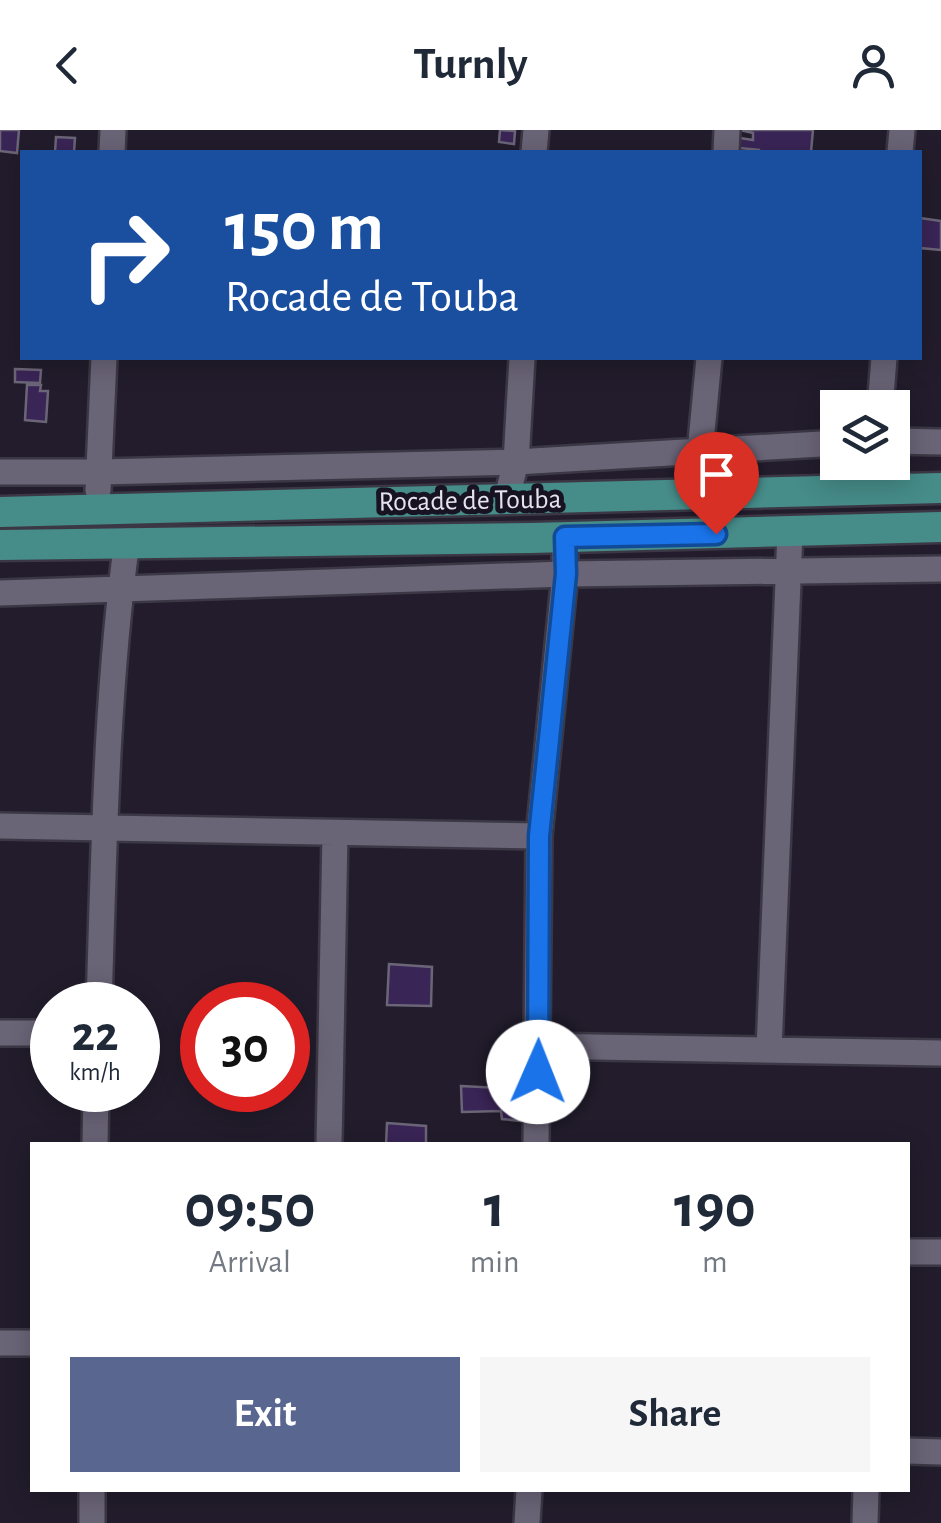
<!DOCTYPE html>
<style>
body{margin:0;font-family:"Alegreya Sans",sans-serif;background:#f6f6f7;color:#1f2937;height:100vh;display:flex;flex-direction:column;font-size:38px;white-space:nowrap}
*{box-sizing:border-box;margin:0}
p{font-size:32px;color:#747a83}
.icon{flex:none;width:55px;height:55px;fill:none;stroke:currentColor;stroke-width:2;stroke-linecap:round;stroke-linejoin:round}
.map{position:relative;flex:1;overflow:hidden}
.sheet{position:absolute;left:30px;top:1012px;width:880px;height:350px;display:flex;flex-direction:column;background:#fff;border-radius:0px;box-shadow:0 5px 25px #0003}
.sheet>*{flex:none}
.top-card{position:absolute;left:20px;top:20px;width:902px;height:210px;border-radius:0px;box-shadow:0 5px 25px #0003;background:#1a4fa0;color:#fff;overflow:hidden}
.controls{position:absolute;left:820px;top:260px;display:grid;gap:20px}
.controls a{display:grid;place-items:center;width:90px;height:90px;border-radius:0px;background:#fff;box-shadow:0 5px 25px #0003;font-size:50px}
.speed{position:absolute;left:30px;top:852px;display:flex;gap:20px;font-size:50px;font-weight:700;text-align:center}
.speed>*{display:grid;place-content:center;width:130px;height:130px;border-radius:50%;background:#fff;box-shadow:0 5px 25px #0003;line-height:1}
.speed small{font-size:25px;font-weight:400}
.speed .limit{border:15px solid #d22;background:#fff;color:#111}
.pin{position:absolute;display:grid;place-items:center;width:85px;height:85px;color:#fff;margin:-102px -42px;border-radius:50% 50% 50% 0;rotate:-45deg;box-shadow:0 0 10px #0007}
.pin .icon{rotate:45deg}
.me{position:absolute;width:110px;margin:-55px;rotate:1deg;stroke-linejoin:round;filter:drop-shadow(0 0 8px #0008)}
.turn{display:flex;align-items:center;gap:35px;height:210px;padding:0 40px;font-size:45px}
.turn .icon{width:130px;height:130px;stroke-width:2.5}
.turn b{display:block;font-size:70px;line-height:85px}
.eta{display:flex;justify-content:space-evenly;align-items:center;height:170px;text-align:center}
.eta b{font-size:60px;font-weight:600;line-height:70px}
.cta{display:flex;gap:20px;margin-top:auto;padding:20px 40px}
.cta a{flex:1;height:115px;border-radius:0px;background:#596790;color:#fff;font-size:40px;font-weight:600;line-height:115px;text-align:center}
.cta a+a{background:#f6f6f7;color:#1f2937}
header{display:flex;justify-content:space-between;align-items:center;height:130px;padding:0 40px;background:#fff;font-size:45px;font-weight:600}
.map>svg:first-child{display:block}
.building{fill:#3a2557;stroke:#6b6578;stroke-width:2.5}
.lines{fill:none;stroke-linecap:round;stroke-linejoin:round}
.minor-casing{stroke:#3b3744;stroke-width:30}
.major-casing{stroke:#3b3744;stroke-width:35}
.minor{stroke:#6a6477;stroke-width:25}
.major{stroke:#468c89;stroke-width:30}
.route-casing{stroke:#114b97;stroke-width:25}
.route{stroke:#1a73e8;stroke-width:18}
.labels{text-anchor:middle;stroke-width:10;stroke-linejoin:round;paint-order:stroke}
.street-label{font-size:28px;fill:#e7e3ee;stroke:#181322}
</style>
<header><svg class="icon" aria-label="back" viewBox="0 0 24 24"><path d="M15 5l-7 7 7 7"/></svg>Turnly<svg class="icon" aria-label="person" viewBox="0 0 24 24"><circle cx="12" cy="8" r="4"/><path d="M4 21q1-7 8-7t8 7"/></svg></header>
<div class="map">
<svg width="941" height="1393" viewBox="0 0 941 1393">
<rect width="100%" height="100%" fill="#221c2c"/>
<!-- building -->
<path class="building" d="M0,0H19L17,23L0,21Z
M500,0L515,1L514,14L499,12Z
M740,0H813L811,22H759V20L739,18L740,8L753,10V3Z
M56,7L75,8L74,22H55Z
M920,88L941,91V120L920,118Z
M15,239L41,240L40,253L15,252Z
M27,255H41L40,261H48L46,292L25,290Z
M389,834L432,837L431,876L387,875Z
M461,956L522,959L521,991L502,989L501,981L462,982Z
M387,993L426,996V1015H386Z"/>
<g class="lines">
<defs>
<path id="minor" d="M112,22L113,0
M534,22L536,0
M726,22L727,0
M900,22L902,0
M880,278L884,228
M892,311L941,312
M0,342H100L516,332L838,313
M869,358L873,332
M98,360L104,228
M696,364L709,228
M507,367L516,332L522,228
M0,463L565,444L941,439
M0,696L539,706
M99,875C104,721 106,564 127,411
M0,903H52
M538,916L941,923
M769,920L790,402
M95,1015L96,960
M329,1015L335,703
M536,1015L539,706L565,444V407
M908,1122H941
M0,1213H32
M908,1321L941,1322
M92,1360V1393
M527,1393L529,1360
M865,1393L866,1360"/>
<path id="major" d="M0,382L941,358
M0,415L531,408L941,397"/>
</defs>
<!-- minor casing -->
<use href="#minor" class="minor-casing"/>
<!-- major casing -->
<use href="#major" class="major-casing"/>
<!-- minor -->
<use href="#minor" class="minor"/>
<!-- major -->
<use href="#major" class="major"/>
</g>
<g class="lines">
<defs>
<path id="route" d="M538,942L539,706L566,444L565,407L716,404"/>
</defs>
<!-- route casing -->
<use href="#route" class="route-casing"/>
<!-- route -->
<use href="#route" class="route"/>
</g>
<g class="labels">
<!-- street labels -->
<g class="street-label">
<text transform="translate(470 369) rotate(-1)" y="10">Rocade de Touba</text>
</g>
</g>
</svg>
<div class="controls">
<a><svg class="icon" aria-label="layers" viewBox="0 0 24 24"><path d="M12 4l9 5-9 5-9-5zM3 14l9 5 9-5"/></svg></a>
</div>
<div class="speed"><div>22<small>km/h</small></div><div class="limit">30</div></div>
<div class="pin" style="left:716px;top:404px;background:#d93025"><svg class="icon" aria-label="arrive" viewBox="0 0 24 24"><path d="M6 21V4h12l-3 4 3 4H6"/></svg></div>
<svg class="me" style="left:538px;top:942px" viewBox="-20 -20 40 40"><circle r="19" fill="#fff"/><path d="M0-13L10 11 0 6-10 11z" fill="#1a73e8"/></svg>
<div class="top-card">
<div class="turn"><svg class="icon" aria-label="right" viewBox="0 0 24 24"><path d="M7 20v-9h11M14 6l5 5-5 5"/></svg><div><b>150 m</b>Rocade de Touba</div></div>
</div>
<section class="sheet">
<div class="eta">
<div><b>09:50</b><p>Arrival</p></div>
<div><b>1</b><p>min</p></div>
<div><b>190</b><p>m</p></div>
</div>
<div class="cta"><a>Exit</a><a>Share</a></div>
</section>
</div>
